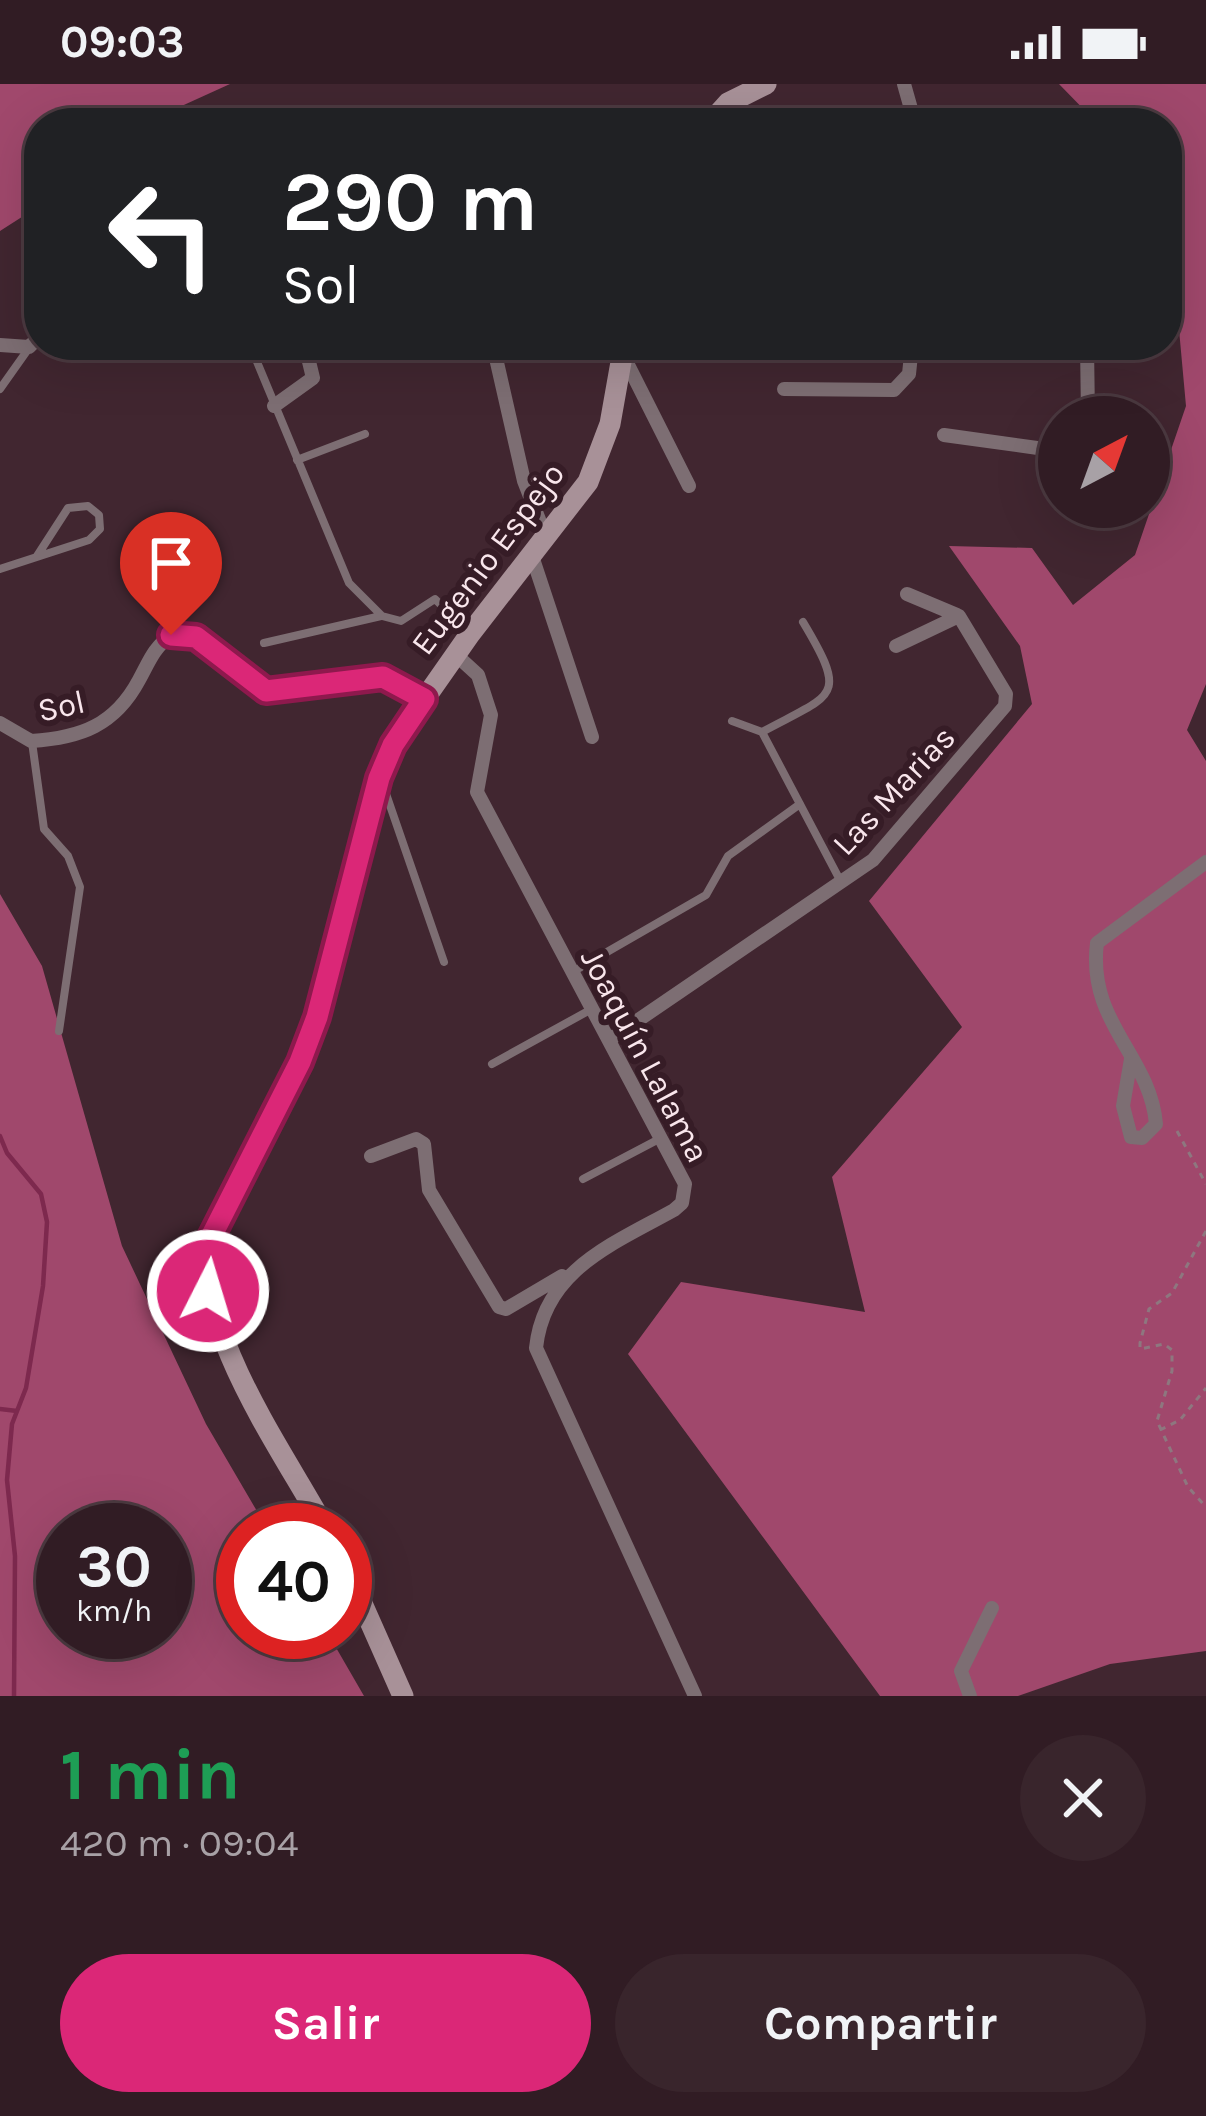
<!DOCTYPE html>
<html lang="es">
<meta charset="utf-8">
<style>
body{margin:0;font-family:Karla,sans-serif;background:#39252c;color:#f1f3f6;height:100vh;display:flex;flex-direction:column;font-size:45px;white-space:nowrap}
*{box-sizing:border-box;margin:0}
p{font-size:39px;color:#a8a1a6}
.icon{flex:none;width:66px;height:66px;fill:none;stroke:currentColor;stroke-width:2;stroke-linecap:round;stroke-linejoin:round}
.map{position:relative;height:1612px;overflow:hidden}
.details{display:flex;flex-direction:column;background:#311c24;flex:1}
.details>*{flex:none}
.top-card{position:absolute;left:24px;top:24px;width:1158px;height:252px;border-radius:48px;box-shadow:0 12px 48px #0002,0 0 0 3px #4c3a41;background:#202124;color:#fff;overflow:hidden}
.needle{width:78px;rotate:41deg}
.controls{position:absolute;left:1038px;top:312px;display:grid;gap:24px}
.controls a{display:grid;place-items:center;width:132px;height:132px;border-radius:50%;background:#311c24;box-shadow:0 12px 48px #0002,0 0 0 3px #4c3a41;font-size:60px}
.speed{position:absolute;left:36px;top:1419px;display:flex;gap:24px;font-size:60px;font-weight:700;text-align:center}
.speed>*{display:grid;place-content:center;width:156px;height:156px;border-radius:50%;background:#311c24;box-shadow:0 12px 48px #0002,0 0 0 3px #4c3a41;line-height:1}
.speed small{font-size:30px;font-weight:400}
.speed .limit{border:18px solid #d22;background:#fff;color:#111}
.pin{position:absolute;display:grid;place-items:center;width:102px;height:102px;color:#fff;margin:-123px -51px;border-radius:50% 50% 50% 0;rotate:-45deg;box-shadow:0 0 12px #0007}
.pin .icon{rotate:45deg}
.me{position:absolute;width:132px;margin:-66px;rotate:5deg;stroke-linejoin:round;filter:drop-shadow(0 0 9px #0008)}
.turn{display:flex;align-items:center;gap:42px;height:252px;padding:0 60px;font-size:54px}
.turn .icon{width:156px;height:156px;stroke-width:2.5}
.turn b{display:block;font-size:84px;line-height:102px}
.round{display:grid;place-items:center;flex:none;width:126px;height:126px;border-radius:63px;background:#39252c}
.overview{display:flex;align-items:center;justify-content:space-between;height:204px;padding:0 60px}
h1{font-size:72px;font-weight:700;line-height:90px;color:#1e9e55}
.primary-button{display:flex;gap:24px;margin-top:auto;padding:24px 60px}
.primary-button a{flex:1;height:138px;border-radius:72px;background:#db2777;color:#fff;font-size:48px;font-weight:700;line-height:138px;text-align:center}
.primary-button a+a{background:#39252c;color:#f1f3f6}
.status{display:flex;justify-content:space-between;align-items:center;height:84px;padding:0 60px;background:#311c24;direction:ltr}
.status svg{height:33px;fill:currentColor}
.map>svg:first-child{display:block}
.forest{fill:#a0486c;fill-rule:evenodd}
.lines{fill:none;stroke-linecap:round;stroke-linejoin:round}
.stream{stroke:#7d294e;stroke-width:4.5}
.path{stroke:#8e777f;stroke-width:3;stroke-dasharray:6 6;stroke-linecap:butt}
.lane{stroke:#7d6e73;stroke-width:8}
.street{stroke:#7d6e73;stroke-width:14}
.secondary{stroke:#a89198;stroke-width:21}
.route-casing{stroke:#8e194d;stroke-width:30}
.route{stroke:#db2777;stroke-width:21}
.labels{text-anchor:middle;stroke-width:12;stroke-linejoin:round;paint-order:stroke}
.street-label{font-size:33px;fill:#f9e6ec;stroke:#361c26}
</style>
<div class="status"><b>09:03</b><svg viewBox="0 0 49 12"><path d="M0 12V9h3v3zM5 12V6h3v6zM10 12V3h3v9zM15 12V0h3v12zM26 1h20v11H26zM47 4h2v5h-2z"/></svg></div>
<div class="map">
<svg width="1206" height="1612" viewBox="0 0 1206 1612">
<rect width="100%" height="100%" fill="#412630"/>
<!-- forest -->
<path class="forest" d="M0,0H230L175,25L166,39H39V122L0,147Z
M1059,0H1206V600L1187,646L1206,677V1567L1110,1580L1018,1612H880L628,1270L681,1198L865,1228L832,1093L962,943L869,817L1032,620L1020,562L949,462L1032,464L1073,521L1135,471L1186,322L1167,114V39H1097Z
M0,810L42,882L122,1162L206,1340L268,1446H243V1548H327L364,1612H0ZM63,1446H165V1548H63Z"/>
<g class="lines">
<!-- stream -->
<path class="stream" d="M0,1052L7,1069L41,1110L47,1138L43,1202L26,1304L12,1340L7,1396L15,1472L14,1612
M0,1325L17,1327"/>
<!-- path -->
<path class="path" d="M1177,1047L1206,1100
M1206,1147L1172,1209L1149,1225L1140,1259V1265L1164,1260L1172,1266V1287L1157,1337L1188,1403L1206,1423
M1160,1346L1180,1336L1206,1304"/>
<!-- lane -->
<path class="lane" d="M250,261L349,499L382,532L401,537L435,515L469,549
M0,305L29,264
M297,376L365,350
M0,485L89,456L100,445L99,431L88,422L68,424L37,472
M264,559L381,532
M732,637L762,648L841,798
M762,648C834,609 849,615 803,538
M32,658L44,745L68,772L80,803L59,947
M384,704L444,878
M574,887L706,811L728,772L800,720
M492,980L590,926
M583,1095L661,1054"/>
<!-- street -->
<path class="street" d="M904,0L915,39
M0,261L29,263L39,253
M493,261L524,397L547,456
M1087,261L1088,333
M624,273L689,402
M784,305L894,306L909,290L912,261
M274,322L313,294L305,261
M944,351L1059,367
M533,475L592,653
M907,510L957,531
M455,570L478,591L491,631L477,708L685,1100L682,1119L674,1126C613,1160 544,1186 536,1264L695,1612
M0,639L31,657C81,654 115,641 139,596C150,576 153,565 171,551L196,553L266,607L383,593L424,615
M609,956L873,776L1005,622L1006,610L959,532L896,562
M1131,975L1123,1022L1131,1053L1142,1054L1156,1040C1150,971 1087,939 1097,859L1206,778
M371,1072L416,1055L424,1060L429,1106L499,1223L506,1225L562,1192
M970,1612L961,1587L992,1524"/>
<!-- secondary -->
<path class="secondary" d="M710,39L728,19L766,0
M326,1446C284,1368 191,1242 211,1153L300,978L317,933L348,798L393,660L470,550L588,398L610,340L624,261
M345,1481L403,1612"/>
</g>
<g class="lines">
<defs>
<path id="route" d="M171,551L196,553L266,607L383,593L424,615L393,661L379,694L317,933L300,978L211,1153L208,1207"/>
</defs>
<!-- route casing -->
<use href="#route" class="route-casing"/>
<!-- route -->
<use href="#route" class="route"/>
</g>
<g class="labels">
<!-- street labels -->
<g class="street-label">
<text transform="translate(487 474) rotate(-53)" y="12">Eugenio Espejo</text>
<text transform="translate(61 621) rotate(-12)" y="12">Sol</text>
<text transform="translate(893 706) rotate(-47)" y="12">Las Marias</text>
<text transform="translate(646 971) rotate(62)" y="12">Joaquín Lalama</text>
</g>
</g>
</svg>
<div class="controls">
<a><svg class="needle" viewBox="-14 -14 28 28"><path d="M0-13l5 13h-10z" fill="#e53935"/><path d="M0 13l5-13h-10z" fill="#a8a1a6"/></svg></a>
</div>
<div class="speed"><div>30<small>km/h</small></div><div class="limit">40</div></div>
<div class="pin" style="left:171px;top:551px;background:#d93025"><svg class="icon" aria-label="arrive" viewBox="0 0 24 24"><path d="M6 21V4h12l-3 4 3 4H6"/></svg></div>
<svg class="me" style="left:208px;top:1207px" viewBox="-20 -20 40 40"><circle r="17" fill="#db2777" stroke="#fff" stroke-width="3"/><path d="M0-11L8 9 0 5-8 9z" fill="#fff"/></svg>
<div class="top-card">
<div class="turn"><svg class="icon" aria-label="left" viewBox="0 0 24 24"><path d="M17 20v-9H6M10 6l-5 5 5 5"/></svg><div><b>290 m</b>Sol</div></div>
</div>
</div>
<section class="details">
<div class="overview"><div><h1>1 min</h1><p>420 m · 09:04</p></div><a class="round"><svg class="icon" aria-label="close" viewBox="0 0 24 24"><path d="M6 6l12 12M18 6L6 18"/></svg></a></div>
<div class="primary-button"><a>Salir</a><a>Compartir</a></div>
</section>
